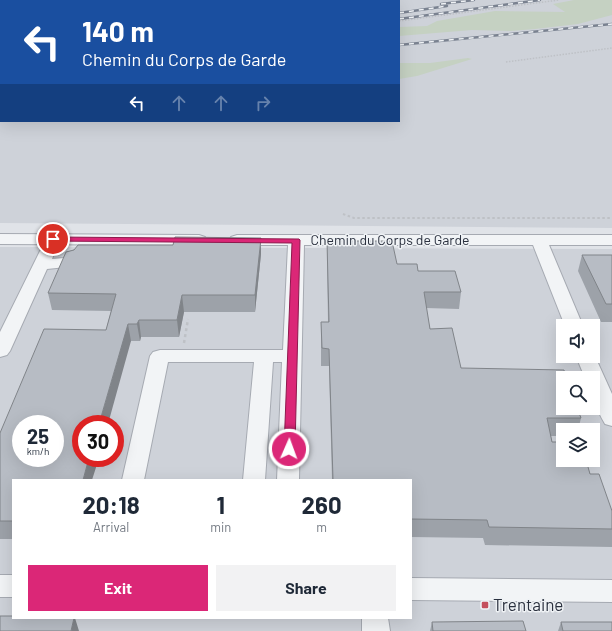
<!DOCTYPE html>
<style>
body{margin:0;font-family:Barlow,sans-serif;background:#f2f2f3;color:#1f2937;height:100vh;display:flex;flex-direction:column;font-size:15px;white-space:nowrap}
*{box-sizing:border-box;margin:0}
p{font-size:13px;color:#747a83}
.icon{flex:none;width:22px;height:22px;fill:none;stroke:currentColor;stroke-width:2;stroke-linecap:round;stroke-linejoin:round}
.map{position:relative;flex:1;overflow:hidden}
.details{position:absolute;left:12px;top:479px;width:400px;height:140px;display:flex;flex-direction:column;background:#fff;border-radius:0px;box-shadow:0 4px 16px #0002}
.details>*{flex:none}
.banner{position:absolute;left:0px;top:0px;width:400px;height:122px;box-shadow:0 4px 16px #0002;background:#1a4fa0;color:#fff;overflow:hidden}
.tools{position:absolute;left:556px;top:319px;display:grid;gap:8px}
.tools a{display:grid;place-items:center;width:44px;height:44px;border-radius:0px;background:#fff;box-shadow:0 4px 16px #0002;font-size:20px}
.speed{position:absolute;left:12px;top:415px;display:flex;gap:8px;font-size:20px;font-weight:700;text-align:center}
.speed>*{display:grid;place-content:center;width:52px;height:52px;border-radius:50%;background:#fff;box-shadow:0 4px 16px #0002;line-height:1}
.speed small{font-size:10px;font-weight:400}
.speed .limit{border:6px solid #d22;background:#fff;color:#111}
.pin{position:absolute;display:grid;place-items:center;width:34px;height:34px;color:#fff;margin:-17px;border:2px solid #fff;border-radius:50%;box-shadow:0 1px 4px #0007}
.me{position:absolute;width:44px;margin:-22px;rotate:2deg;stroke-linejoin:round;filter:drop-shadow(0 0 3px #0008)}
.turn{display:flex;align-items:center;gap:14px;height:84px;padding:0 16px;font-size:18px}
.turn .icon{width:52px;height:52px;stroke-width:2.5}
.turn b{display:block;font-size:28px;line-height:34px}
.lanes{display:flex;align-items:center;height:38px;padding:0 16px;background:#0003;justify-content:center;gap:20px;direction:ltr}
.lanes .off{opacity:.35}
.eta{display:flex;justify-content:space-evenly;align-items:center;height:68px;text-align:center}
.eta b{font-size:24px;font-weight:700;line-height:28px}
.action{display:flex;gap:8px;margin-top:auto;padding:8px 16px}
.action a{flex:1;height:46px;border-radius:0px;background:#db2777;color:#fff;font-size:16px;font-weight:700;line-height:46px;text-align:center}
.action a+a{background:#f2f2f3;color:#1f2937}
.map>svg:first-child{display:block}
.built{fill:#ced2d9;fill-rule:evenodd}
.green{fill:#c5d1c2}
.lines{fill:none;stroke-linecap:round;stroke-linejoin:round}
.minor-casing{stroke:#a6aab2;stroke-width:2}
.path-far2{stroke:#bec1c6;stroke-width:1.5;stroke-dasharray:1.5 1.5;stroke-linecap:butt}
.path-far1{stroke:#bec1c6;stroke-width:2;stroke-dasharray:2.5 2.5;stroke-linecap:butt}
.path{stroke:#bec1c6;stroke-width:2.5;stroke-dasharray:3 3;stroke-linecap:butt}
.minor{fill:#f2f4f6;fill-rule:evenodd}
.rail-casing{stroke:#7a8290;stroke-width:2.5}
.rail{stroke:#eff2f5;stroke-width:1.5;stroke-dasharray:5;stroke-linecap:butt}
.wall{fill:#9da2a9}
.shaded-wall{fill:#808489}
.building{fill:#b7bcc4;stroke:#808489;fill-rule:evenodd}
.route{fill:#db2777;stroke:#8e194d}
.poi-dot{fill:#c44e5c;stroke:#eff2f5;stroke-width:1.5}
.labels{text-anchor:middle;stroke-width:3;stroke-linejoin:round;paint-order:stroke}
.street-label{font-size:14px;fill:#2a303e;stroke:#eff2f5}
.near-poi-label{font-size:17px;fill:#2a303e;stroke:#eff2f5;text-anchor:start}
</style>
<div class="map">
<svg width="612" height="631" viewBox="0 0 612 631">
<rect width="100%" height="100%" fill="#e0e3e8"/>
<!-- built -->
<path class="built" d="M0,0H612V228L0,223ZM1,1H399V121H1Z
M0,247L612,249V631H0ZM563,326H593V356H563ZM563,378H593V408H563ZM21,424H55V458H21ZM81,424H115V458H81ZM563,430H593V460H563ZM13,480H411V618H13Z"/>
<!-- green -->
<path class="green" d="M574,0H612V15L578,24L535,29L511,31L472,30L399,36V27L427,26L437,21L495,11L565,12L553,4Z
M468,58L472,59L417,76L399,79V63H430Z"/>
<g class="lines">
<defs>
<path id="minor" d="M0,234L199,235L205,237L207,240L205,243L199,245L0,244Z
M237,235H612V245H549L583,326H565L533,245H304L299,480H277L282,362H273L265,480H243L254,362H168L144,480H122L150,356L153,352L160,350H283L288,245H237L231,243L229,240L231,237Z
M81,248L87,250L89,253L87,256L80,259L76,266L47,269L10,351L7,355L0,357V332L40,251L46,249L52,251L54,254L52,259L64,258L67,253Z
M593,352L612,394V426L605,424C595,407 593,397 593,378H585L576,356H593Z
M0,575H13V597H0Z
M411,578L612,580V602L411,600Z
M362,618H388L390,631H362Z"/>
</defs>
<!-- minor casing -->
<use href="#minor" class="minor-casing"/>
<!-- path-far2 -->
<path class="path-far2" d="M163,1L168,0
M309,1L314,0
M399,21L559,0
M506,62L612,48"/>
<!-- path-far1 -->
<path class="path-far1" d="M343,214L354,218H612"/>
<!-- path -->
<path class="path" d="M184,343L188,319"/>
<!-- minor -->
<use href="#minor" class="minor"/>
<defs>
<path id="rail" d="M441,4L474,0
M399,13L447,6
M399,19L540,0
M399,45L612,24"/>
</defs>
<!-- rail casing -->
<use href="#rail" class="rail-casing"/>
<!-- rail -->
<use href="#rail" class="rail"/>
</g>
<!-- wall -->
<path class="wall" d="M327,241L418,271L461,292L459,309L426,308L430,329L461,368L581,418L578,430H563V436H551L552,442L590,474L612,529V547L485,545L483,538L411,537V480H332L329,366H321V322H328L327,257Z
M261,254L255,312H184L179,337H141L140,341H131L13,480V539H0V433L106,330L111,311L52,310L48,293Z
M582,255H612V322H601L578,271Z
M432,622L526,631H430Z
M561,622L612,631H558Z"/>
<!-- shaded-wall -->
<path class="shaded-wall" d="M261,238V254L255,312V295Z
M182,295L184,312L179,337L177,320Z
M139,320L141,337L140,341L137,324Z
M128,324L131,341L108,424H99Z
M89,458H99L92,480H83Z
M74,618H75L79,631H71Z"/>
<!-- building -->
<path class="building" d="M175,237L261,238L255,295H182L177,320H139L137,324H128L99,424H81V458H89L83,480H13V521H0V433L44,329L106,330L116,294L48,293L66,252L74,250L78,245H173ZM21,424H55V458H21Z
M327,241H392L397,264H417L418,271H455L461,292H424L430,329L452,328L461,368L564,370L566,378H563V408H577L581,418H547L552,442H563V460H586L590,474H599L612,511V529L489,527L487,520L411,519V480H333L329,349L322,348L321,322H329Z
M582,255H612V304H606Z
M0,616H13V618H74L71,631H0Z
M523,621L526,631H433L432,622Z
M561,622H612V631H563Z"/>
<!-- route -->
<path class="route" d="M53,237L299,239L300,240L295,449L293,452H285L284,449L292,243L50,241V238Z"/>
<!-- markers -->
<rect class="poi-dot" x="481" y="601" width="8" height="8" rx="2"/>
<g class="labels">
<!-- street labels -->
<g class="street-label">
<text x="390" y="245">Chemin du Corps de Garde</text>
</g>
<!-- near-poi labels -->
<g class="near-poi-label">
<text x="493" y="611">Trentaine</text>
</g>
</g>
</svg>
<div class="tools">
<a><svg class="icon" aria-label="sound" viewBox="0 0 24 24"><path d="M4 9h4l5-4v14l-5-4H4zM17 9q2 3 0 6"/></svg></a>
<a><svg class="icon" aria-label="search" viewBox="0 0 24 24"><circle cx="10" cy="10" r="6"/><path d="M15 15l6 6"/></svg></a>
<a><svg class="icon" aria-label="layers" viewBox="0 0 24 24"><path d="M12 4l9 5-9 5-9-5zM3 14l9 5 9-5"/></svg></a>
</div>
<div class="speed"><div>25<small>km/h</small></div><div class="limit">30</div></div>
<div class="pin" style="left:53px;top:239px;background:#d93025"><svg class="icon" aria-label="arrive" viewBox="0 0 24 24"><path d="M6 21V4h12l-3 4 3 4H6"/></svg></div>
<svg class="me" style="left:289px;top:449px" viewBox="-20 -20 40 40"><circle r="17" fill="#db2777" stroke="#fff" stroke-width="3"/><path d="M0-11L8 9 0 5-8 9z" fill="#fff"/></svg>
<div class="banner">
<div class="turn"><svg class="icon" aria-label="left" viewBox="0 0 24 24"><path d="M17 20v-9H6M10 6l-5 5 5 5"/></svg><div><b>140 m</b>Chemin du Corps de Garde</div></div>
<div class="lanes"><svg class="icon" aria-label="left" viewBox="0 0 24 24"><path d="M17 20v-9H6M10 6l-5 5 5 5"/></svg><svg class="icon off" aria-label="ahead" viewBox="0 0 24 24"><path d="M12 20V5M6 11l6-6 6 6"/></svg><svg class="icon off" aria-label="ahead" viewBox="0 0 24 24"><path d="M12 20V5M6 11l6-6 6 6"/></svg><svg class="icon off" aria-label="right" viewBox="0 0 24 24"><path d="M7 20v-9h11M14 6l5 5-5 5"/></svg></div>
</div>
<section class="details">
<div class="eta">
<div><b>20:18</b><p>Arrival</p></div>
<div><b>1</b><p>min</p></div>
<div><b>260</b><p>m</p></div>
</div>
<div class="action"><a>Exit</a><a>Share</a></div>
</section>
</div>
